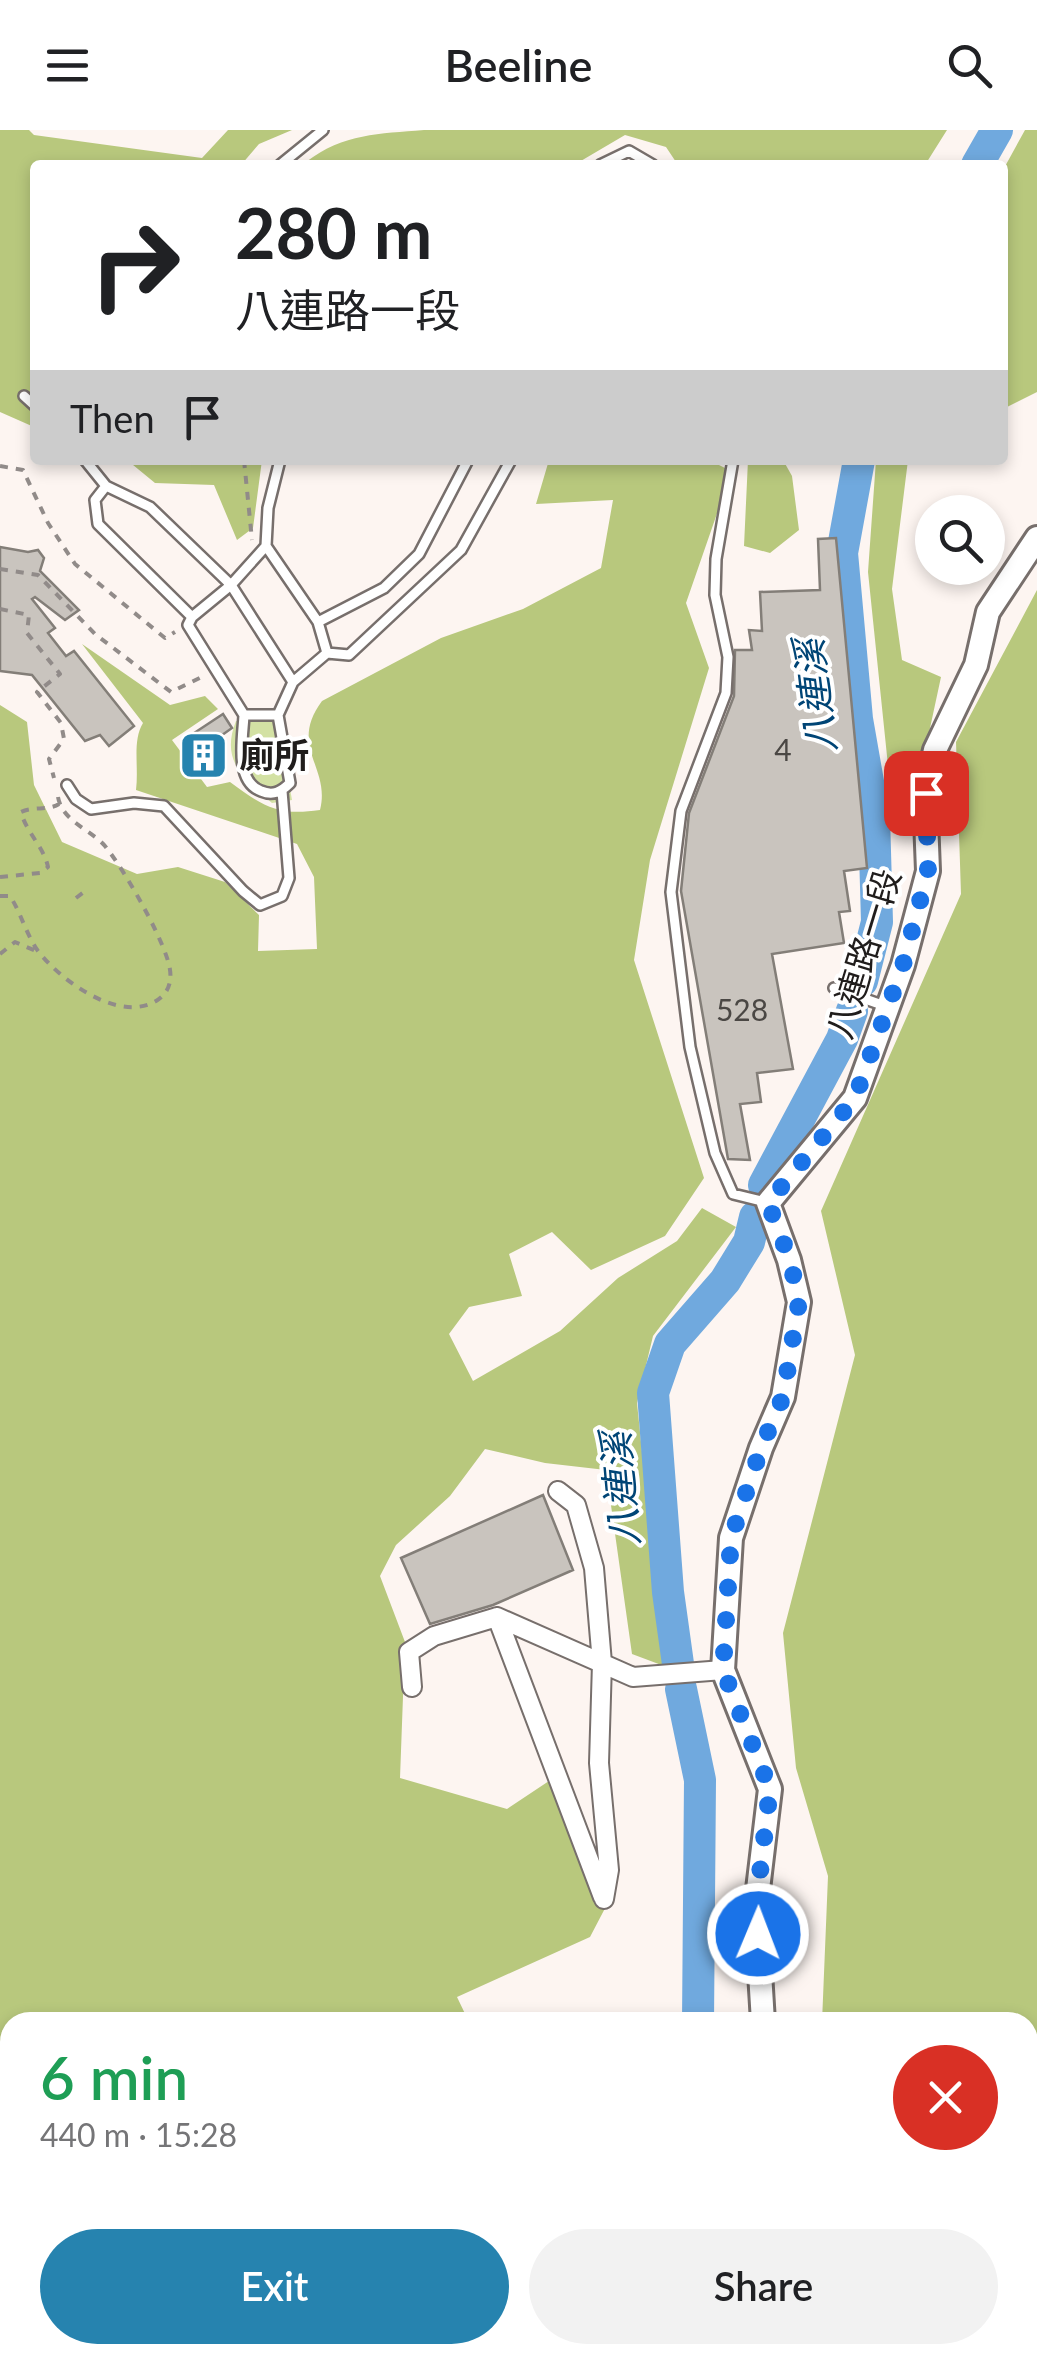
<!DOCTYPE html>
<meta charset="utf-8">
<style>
body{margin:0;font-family:Lato,"Noto Sans TC",sans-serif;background:#f2f2f2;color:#202124;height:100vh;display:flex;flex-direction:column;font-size:38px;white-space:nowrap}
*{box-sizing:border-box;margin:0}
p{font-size:32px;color:#757577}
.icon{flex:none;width:55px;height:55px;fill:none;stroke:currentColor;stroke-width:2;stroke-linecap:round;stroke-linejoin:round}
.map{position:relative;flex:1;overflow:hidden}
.side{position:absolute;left:0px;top:1882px;width:1038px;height:352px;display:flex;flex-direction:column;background:#fff;border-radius:30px 30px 0 0;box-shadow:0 5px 15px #0003}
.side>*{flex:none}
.banner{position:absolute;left:30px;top:30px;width:978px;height:305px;border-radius:10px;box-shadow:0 5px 15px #0003;background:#fff;color:#202124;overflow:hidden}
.buttons{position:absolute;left:915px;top:365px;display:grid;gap:20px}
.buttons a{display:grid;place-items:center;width:90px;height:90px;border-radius:50%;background:#fff;box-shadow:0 5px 15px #0003;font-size:50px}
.pin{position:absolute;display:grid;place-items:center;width:85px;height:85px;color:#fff;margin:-42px;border-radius:20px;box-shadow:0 5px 15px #0006}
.me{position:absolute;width:110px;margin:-55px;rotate:1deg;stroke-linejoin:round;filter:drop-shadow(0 0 8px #0008)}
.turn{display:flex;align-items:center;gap:35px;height:210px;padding:0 40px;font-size:45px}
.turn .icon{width:130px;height:130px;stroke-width:2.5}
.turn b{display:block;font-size:70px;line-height:85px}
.then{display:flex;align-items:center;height:95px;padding:0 40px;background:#0003;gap:20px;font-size:38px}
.round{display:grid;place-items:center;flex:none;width:105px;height:105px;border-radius:52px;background:#f2f2f2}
.overview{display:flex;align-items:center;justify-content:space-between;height:170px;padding:0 40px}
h1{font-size:60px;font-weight:600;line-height:75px;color:#1e9e55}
.cta{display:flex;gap:20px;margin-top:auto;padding:20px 40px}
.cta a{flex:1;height:115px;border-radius:60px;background:#2683af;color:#fff;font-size:40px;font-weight:600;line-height:115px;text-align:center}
.cta a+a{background:#f2f2f2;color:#202124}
header{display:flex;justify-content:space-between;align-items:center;height:130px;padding:0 40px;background:#fff;font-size:45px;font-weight:600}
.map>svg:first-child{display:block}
.green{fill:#d3e1a4}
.forest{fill:#b8c87d}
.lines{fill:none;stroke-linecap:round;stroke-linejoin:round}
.river{stroke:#70a9de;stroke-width:32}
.building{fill:#c9c4be;stroke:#837e78;stroke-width:2.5}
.lane-casing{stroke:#776f6c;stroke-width:14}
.street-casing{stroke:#776f6c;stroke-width:22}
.secondary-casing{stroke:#776f6c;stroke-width:28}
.path{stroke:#918b89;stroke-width:4;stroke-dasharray:8 8;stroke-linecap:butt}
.lane{stroke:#fff;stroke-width:9}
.street{stroke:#fff;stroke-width:18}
.secondary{stroke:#fff;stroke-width:22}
.route{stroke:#1a73e8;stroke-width:18;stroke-dasharray:0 32.4}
.labels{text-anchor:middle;stroke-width:8;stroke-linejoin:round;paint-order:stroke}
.number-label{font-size:30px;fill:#4a4744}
.poi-label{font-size:35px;font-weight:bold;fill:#201d1c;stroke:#fff;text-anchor:start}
.street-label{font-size:35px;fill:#201d1c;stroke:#fff}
.water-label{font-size:38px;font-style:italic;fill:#004576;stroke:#fff}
</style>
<header><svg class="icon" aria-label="menu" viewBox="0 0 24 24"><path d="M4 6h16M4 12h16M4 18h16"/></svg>Beeline<svg class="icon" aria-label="search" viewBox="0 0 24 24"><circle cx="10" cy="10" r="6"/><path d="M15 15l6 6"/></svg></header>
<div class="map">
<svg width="1037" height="2233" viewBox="0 0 1037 2233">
<rect width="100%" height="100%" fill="#fdf5f1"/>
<!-- green -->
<path class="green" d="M236,591L283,592L281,607L292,670L272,673C244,649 220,631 236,591Z"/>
<!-- forest -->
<path class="forest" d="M0,0H29L34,5L202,28L228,0H292L259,14L241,35H35L34,297L0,282Z
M424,0H947L925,35H678L666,17L625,5L574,35H343L306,32C344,3 379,4 424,0Z
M1025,0H1037V262L1003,279V40Z
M127,330H262L253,398L237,410L214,355L155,353Z
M549,330H709L725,338L721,372L686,473L709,538L650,730L634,830L704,1048L665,1106L591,1140L552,1102L509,1124L522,1166L469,1177L449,1204L473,1251L560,1201L618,1148L677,1111L702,1078L736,1097L653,1206L637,1273L664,1536L632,1524L606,1340L545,1333L485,1319L450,1366L396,1415L380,1446L405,1512L400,1648L507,1679L561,1643L613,1763L590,1807L457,1867L469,1892H10V2225H882L884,2233H0V575L27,592L34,655L62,712L137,744L178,737L225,752L259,785L258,821L317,819L314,747L297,714L136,660C139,636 132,611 143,593L82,514L170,575L205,566L218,579L172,610L207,657L230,652C264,677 278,686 320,680C331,637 288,617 322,571L441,508L523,479L601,438L613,370L536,374Z
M748,330H783L792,346L799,400L770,423L744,416Z
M876,330H908L892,459L902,530L941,547L912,682L893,684L868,442Z
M1037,460V2233H1023L1017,2225H1028V1892H822L828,1746L796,1638L783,1503L855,1225L821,1081L961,764L956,612Z"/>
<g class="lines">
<!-- river -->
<path class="river" d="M977,35L997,0
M859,330L842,423L857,589L874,686L877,792L862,851
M764,1055L842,909L852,881
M678,1534L668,1462L653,1263L670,1214L725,1151L749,1112L755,1087
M681,1559L700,1650L698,1892
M904,2225L905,2233"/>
</g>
<!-- building -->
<path class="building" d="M836,408L867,738L844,741L850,781L839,782L844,813L772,824L793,939L757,943L761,972L740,974L750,1030L728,1029L681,761L689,683L734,566L735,520H752L749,500L762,501L760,462L820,460L818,409Z
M0,417L28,422L38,420L44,428L40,441L79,480L65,490L35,467L32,469L55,498L48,503L66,526L74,521L134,596L109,616L100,605L85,611L32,545L0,541Z
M223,584L232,598L208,615L222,636L207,647L182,611Z
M543,1365L573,1440L493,1475L430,1494L401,1428Z"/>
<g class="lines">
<defs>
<path id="lane" d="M280,35L323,0
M600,35L629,21L653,35
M24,266L35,276
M85,330L106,356
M280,330L268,378L266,416L318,492L327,523L349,525L461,420L511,330
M733,330L716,429L715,465L728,527L726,563L681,681L671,762L690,917L715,1023L733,1064L766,1072
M266,416L231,455L293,552L327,523
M192,487L98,394L95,370L106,356L150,377L231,455L192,487L188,495L244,585H278L293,552
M318,492L384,458L419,424L468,330
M244,585C243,607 234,651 261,661C273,666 281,662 290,653L278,585
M67,655L76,669L91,679L134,673L164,676L243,761L260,775L282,766L289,748L282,661
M834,858L885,876"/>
<path id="street" d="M558,1361L576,1375L594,1438L602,1533L599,1633L609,1740L604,1769
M497,1487L603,1767
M412,1557L409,1522L434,1506L497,1487L633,1547L723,1540"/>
<path id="secondary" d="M763,1892L756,1776L770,1659L723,1540L731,1408L761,1318L783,1267L799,1172L789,1130L768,1073L855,968L903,835L928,741L925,663L935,620L976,535L988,482L1037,408
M975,2225L982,2233"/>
</defs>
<!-- lane casing -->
<use href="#lane" class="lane-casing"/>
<!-- street casing -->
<use href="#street" class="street-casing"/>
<!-- secondary casing -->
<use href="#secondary" class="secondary-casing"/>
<!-- path -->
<path class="path" d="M244,330L252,410
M0,336L23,340L48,393L75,434L165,508L175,502
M0,439L38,445L95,504L171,562L206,545
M0,479L29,485L27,503L60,544L37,562L61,593L64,609L49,629L54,648
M0,747L40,743L48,737C44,717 26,702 21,682C34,676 48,681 59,674
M0,766H10C21,783 26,804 38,821C61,851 119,893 156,871C171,862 173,847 168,831C159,801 125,741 105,716C91,700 62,691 58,667
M76,768L84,762
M0,824L15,812L36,821"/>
<!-- lane -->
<use href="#lane" class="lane"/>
<!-- street -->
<use href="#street" class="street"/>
<!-- secondary -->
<use href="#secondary" class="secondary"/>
</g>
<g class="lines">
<!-- route -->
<path class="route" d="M758,1804L756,1776L770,1659L723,1540L731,1408L761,1318L783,1267L799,1172L790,1130L768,1073L855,968L903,835L928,741L926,663"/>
</g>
<!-- icons -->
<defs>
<symbol id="building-square" viewBox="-11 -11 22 22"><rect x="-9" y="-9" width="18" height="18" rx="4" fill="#2683af" stroke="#fff"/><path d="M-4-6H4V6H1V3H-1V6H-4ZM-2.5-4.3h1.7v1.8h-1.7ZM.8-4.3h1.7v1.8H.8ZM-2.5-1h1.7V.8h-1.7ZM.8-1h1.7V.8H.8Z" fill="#fff"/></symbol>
</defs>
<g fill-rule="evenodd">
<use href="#building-square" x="176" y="598" width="55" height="55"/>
</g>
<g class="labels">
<!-- number labels -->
<g class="number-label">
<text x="783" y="631">4</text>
<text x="742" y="891">528</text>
</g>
<!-- poi labels -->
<g class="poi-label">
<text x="239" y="638">廁所</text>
</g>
<!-- street labels -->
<g class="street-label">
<text transform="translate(864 824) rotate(-73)" y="12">八連路一段</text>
</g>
<!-- water labels -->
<g class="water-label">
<text transform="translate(816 566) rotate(-97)" y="13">八連溪</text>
<text transform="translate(621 1359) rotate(-95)" y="13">八連溪</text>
</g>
</g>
</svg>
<div class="buttons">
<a><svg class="icon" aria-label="search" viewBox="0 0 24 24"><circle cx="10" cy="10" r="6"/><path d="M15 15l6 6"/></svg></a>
</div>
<div class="pin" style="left:926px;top:663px;background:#d93025"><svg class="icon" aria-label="arrive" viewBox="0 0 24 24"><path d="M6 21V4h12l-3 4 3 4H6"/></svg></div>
<svg class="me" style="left:758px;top:1804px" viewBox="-20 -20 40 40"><circle r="17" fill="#1a73e8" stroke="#fff" stroke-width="3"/><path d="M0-11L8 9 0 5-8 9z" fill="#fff"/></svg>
<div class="banner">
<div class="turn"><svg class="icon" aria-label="right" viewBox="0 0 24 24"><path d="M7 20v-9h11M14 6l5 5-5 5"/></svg><div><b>280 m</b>八連路一段</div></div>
<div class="then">Then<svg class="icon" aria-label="arrive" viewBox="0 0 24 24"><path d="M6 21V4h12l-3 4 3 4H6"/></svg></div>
</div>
<section class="side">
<div class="overview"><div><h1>6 min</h1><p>440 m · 15:28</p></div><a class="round" style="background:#d93025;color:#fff"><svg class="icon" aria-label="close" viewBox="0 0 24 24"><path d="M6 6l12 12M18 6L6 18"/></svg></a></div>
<div class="cta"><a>Exit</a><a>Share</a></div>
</section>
</div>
